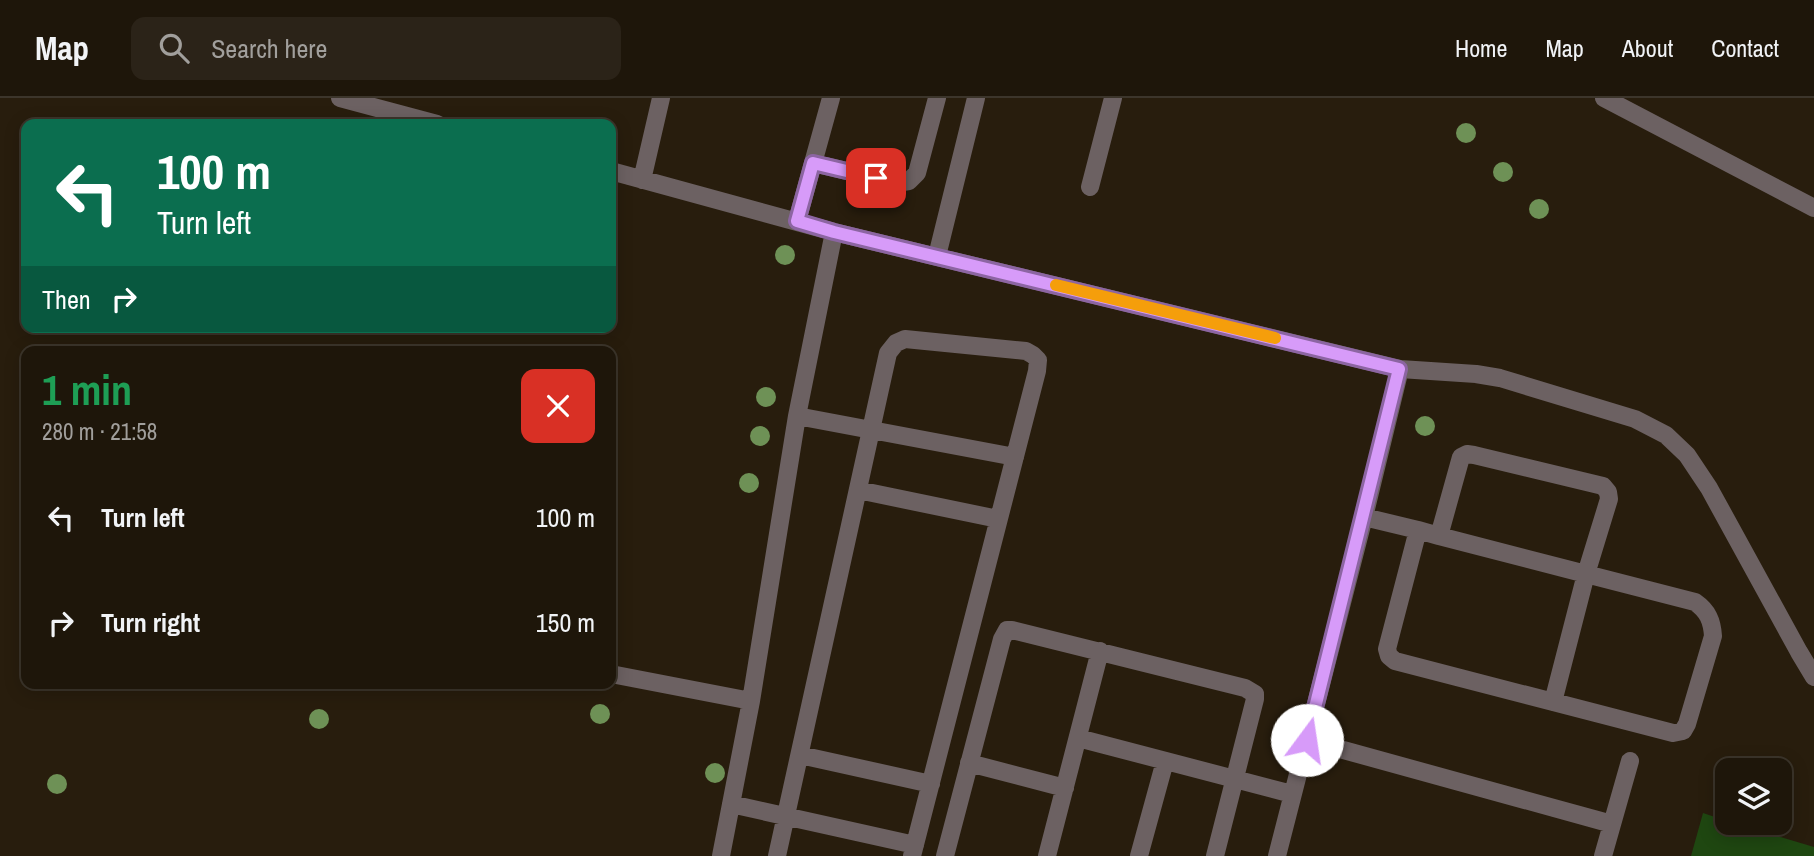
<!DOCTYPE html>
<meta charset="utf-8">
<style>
body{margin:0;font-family:"Archivo Narrow",sans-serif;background:#2b2318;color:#f1f3f6;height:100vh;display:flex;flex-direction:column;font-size:26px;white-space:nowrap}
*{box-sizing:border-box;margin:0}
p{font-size:23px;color:#a19f9c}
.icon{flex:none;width:38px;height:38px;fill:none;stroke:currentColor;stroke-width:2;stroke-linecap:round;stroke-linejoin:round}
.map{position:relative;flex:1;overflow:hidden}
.drawer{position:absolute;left:21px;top:248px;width:595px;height:343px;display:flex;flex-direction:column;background:#1e160a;border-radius:14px;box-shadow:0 4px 18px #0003,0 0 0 2px #3c352b}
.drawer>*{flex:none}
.banner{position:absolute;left:21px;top:21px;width:595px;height:214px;border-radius:14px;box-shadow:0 4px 18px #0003,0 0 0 2px #3c352b;background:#0b6e4f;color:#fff;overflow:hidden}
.buttons{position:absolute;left:1715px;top:660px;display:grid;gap:14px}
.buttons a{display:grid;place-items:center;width:77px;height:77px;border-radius:14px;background:#1e160a;box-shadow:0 4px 18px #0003,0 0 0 2px #3c352b;font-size:35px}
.pin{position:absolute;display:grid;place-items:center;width:60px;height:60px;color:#fff;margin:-30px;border-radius:14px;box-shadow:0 4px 10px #0006}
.me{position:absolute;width:77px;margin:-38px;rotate:14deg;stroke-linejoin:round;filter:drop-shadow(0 0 5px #0008)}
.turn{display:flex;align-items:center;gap:24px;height:147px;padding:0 21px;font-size:32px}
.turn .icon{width:91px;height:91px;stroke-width:2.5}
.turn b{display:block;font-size:49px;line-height:60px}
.then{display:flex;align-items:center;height:66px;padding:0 21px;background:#0003;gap:14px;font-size:26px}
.round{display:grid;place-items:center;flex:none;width:74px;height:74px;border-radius:14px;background:#2b2318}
.head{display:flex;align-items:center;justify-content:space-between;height:119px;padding:0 21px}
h1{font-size:42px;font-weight:700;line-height:52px;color:#1e9e55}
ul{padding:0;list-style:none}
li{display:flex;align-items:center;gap:21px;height:105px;padding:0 21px}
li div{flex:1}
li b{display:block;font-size:26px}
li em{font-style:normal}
header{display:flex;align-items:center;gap:42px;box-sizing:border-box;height:98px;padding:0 35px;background:#1e160a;border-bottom:2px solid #3c352b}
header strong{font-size:33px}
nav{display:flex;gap:38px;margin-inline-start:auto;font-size:24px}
.search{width:490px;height:63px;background:#2b2318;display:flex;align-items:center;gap:18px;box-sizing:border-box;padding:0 24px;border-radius:14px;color:#a19f9c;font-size:26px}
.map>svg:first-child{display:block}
.green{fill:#1f4711}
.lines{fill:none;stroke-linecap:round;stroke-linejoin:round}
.minor{stroke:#6c6162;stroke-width:18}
.tree{fill:#6e9156}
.route-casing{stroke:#8c65a2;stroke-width:18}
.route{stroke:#d79bf9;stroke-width:12}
.slow{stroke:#f59e0b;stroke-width:12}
</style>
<header>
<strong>Map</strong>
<div class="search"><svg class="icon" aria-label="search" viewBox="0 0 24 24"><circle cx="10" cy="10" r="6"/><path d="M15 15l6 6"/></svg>Search here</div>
<nav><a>Home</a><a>Map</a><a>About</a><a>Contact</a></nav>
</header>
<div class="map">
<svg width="1814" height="758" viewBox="0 0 1814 758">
<rect width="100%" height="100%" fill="#281d0d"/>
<!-- green -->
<path class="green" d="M1703,715L1727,723V724L1734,725L1814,749V758H1691Z"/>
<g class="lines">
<!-- minor -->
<path class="minor" d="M340,0L437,26
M1604,0L1814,110
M813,65L897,85L909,83L917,75L937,0
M611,73L834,134L1400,271L1364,419L1277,758
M642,82L661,0
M1090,89L1113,0
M797,123L831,0
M937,158L976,0
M1400,271L1476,276L1500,280L1635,321L1666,337L1687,357L1709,390L1799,554L1814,579
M797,318L1015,359
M858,392L998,421
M1364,419L1418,432
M1439,438L1586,476L1609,401L1608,394L1603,388L1474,357L1467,356L1461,359L1439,438L1418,432L1387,551L1389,558L1395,563L1673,635L1683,633L1687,626L1713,538C1712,523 1708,513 1695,504L1586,476L1553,604
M611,576L751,603
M1078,640L1292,696
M1307,642L1612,726
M800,657L931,686
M969,665L1065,690
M731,706L915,747
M721,758L751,603L797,318L834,134
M777,758L888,255L896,245L905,241L1026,253L1033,257L1038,262L1037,273L912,758
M945,758L1002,541L1007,532H1012L1245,590L1255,596V601L1215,758
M1047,758L1100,553
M1139,758L1165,663
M1603,758L1630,663"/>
</g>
<!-- trees -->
<g class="tree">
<circle cx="1466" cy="35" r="10"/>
<circle cx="1503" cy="74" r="10"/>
<circle cx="1539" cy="111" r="10"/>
<circle cx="785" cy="157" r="10"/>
<circle cx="766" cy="299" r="10"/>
<circle cx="1425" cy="328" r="10"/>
<circle cx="760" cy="338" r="10"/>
<circle cx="749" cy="385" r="10"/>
<circle cx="600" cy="616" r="10"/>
<circle cx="319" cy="621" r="10"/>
<circle cx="715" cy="675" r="10"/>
<circle cx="57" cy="686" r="10"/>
</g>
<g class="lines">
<defs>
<path id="route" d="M876,80L813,65L797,123L834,134L1399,271L1307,642"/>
</defs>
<!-- route casing -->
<use href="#route" class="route-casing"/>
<!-- route -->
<use href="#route" class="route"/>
<!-- slow -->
<path class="slow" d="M1056,187L1275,240"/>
</g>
</svg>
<div class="buttons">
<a><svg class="icon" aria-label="layers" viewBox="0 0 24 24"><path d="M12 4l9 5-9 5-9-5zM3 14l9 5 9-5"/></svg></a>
</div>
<div class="pin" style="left:876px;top:80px;background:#d93025"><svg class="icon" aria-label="arrive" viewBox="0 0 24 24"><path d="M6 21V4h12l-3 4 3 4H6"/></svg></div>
<svg class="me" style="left:1307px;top:642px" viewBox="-20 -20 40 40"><circle r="19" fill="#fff"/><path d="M0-13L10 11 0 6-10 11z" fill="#d79bf9"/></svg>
<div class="banner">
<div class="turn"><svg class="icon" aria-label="left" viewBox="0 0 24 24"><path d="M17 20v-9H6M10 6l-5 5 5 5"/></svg><div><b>100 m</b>Turn left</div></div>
<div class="then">Then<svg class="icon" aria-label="right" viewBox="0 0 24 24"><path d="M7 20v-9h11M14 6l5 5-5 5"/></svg></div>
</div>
<section class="drawer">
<div class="head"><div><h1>1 min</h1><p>280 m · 21:58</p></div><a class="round" style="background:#d93025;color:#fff"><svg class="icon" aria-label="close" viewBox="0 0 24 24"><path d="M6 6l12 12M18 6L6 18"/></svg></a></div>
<ul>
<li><svg class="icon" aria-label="left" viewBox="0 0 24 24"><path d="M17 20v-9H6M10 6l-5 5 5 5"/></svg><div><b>Turn left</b></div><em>100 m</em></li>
<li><svg class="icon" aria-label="right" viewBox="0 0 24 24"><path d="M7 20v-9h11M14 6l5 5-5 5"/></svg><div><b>Turn right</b></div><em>150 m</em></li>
</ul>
</section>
</div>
